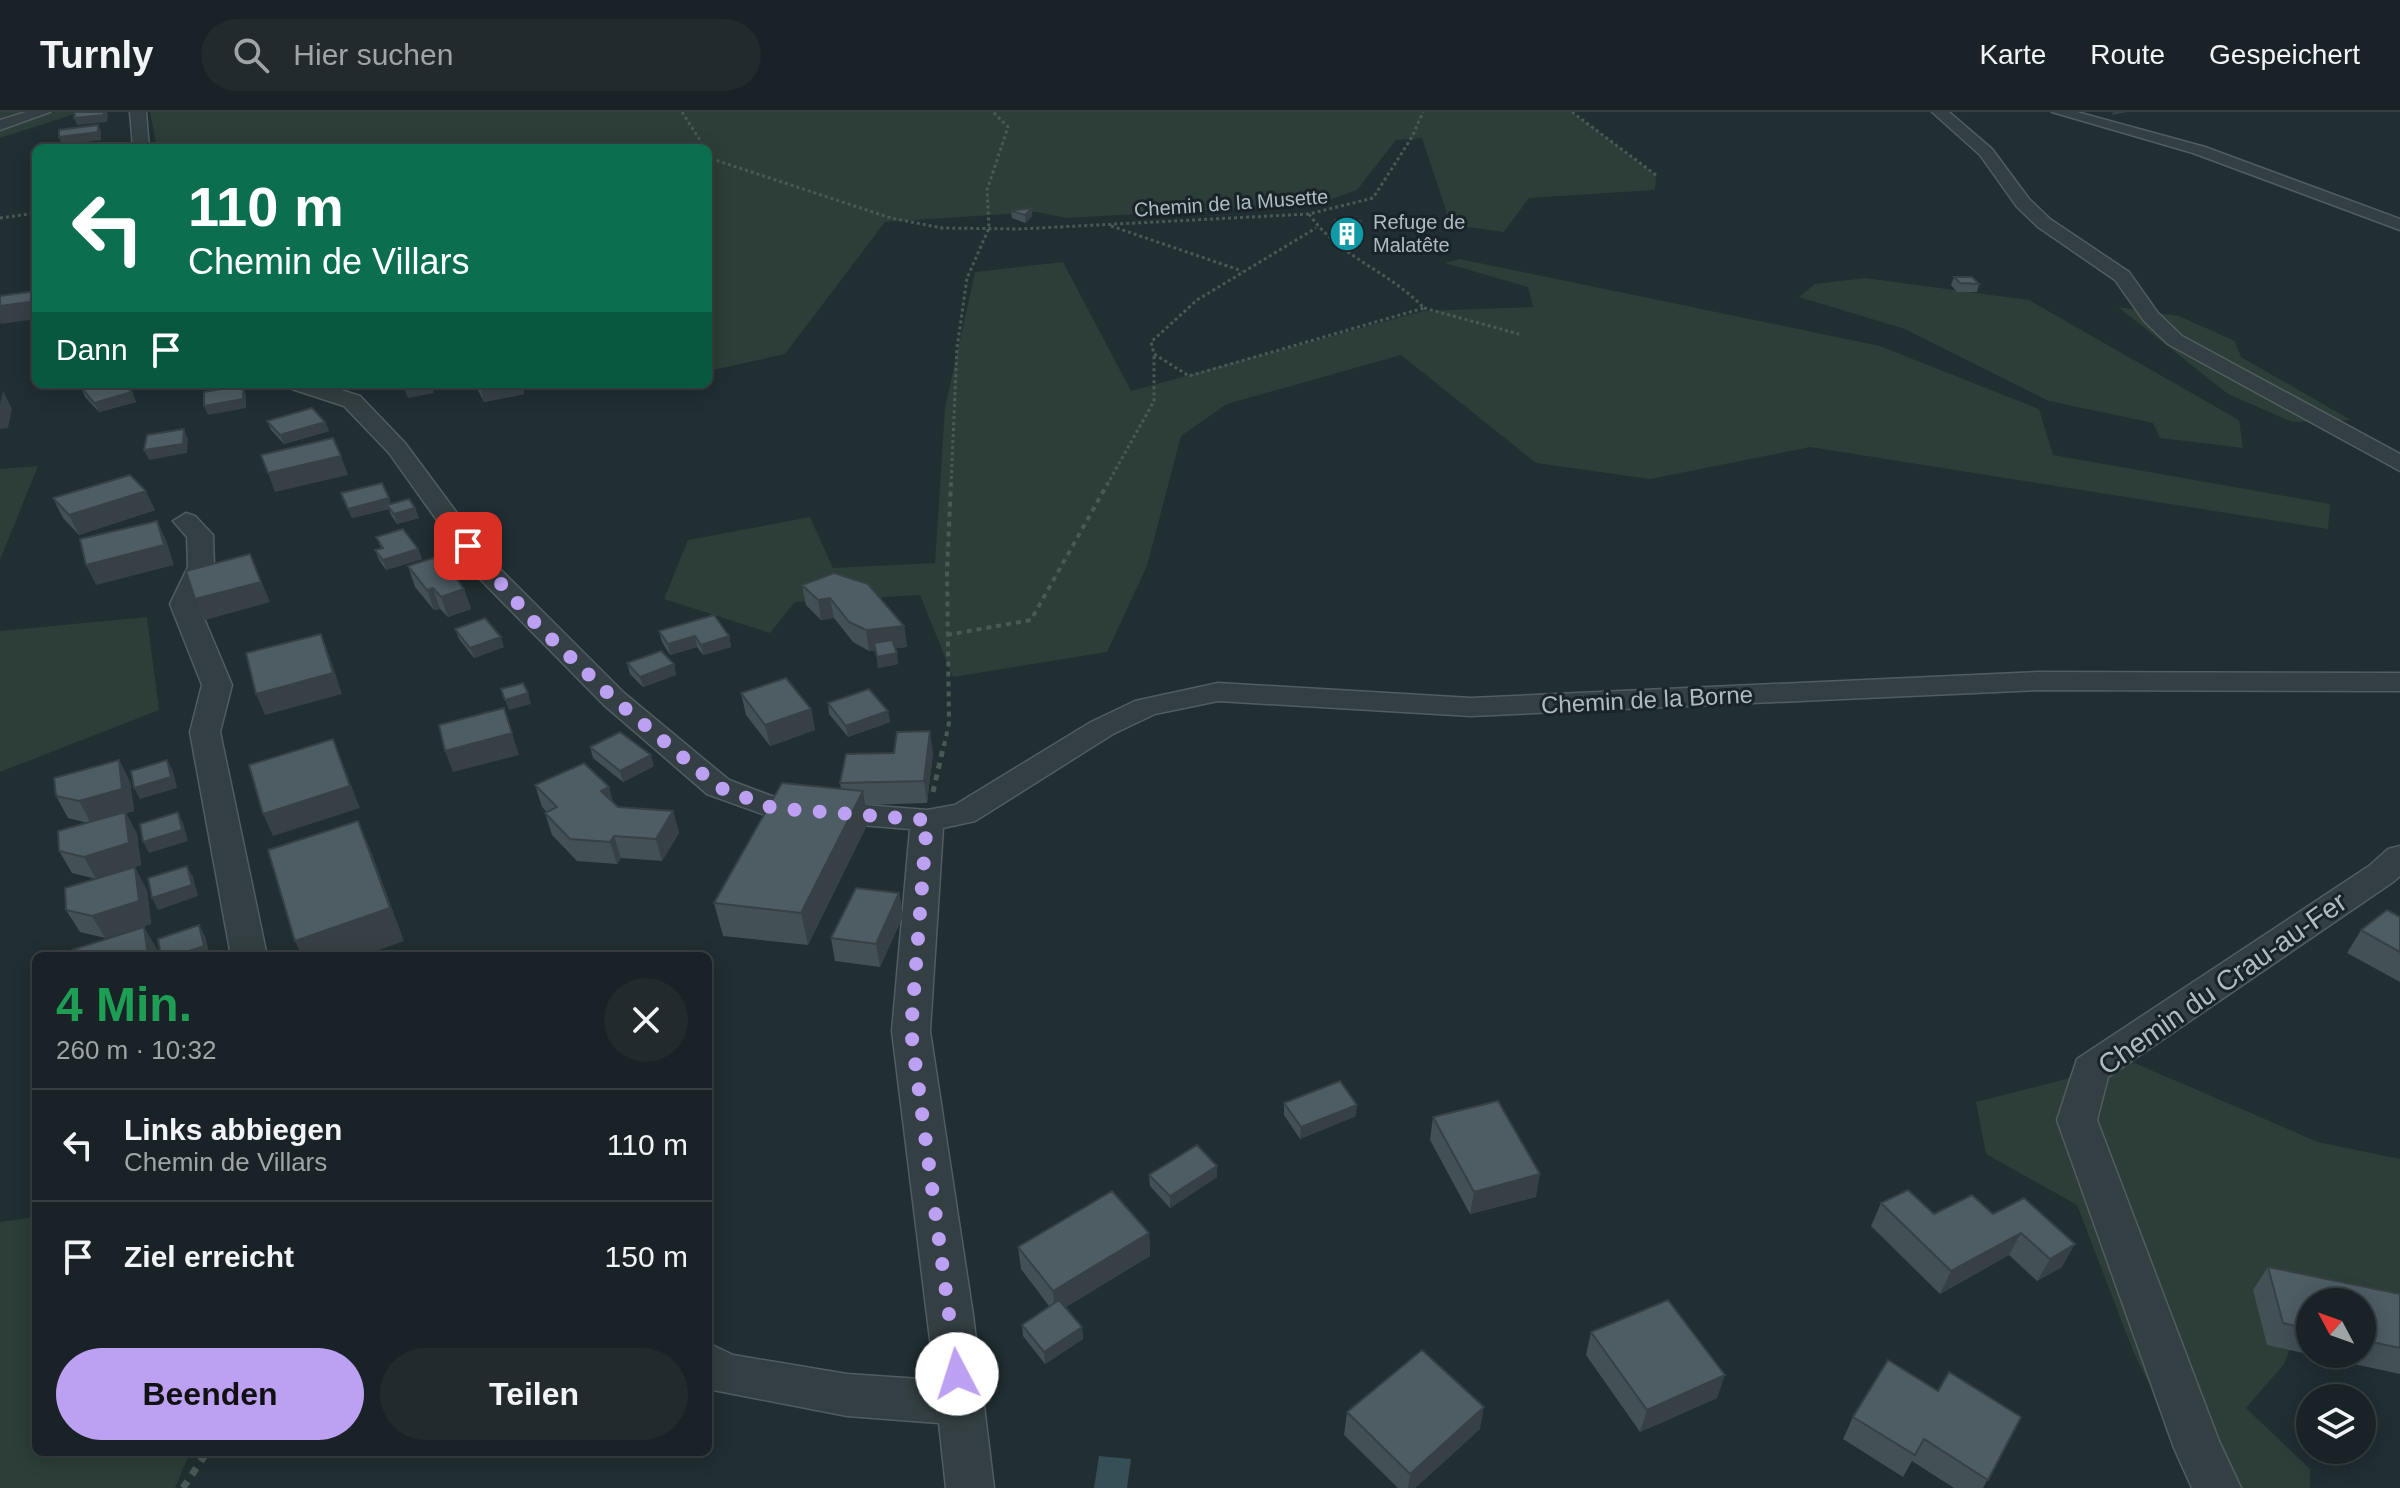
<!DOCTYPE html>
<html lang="de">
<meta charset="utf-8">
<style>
body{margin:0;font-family:Arial,sans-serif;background:#222a2e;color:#f1f3f6;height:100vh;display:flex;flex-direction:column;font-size:30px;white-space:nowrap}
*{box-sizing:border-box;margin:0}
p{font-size:26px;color:#9fa4a7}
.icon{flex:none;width:44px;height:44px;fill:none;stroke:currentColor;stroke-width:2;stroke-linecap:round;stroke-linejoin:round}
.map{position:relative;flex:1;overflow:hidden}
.drawer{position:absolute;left:32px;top:840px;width:680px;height:504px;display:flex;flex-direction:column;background:#192226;border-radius:12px;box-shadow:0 4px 20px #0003,0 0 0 2px #373f43}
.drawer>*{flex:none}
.guide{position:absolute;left:32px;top:32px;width:680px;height:244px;border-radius:12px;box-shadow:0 4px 20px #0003,0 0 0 2px #373f43;background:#0b6e4f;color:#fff;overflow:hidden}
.needle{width:52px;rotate:311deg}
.buttons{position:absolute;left:2296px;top:1176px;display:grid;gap:16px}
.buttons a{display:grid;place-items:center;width:80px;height:80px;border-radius:50%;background:#192226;box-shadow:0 4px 20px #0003,0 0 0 2px #373f43;font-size:40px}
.pin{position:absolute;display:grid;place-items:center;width:68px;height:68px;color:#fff;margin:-34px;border-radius:16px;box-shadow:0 4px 12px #0006}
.me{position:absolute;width:88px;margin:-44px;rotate:355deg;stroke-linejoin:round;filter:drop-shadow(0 0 6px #0008)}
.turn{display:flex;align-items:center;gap:28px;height:168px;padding:0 24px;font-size:36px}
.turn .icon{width:104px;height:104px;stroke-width:2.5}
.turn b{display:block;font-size:56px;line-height:68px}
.then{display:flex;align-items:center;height:76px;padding:0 24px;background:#0003;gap:16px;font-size:30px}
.round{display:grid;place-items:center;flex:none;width:84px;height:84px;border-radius:42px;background:#222a2e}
.head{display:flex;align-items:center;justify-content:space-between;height:136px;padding:0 24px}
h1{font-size:48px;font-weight:600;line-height:60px;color:#1e9e55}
.action{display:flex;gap:16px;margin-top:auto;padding:16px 24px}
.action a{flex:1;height:92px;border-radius:48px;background:#bca0f2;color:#111;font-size:32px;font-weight:600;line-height:92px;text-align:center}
.action a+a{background:#222a2e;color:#f1f3f6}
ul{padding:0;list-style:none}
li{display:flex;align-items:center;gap:24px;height:112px;padding:0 24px;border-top:2px solid #373f43}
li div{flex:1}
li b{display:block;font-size:30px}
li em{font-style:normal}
header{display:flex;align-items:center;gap:48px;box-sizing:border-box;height:112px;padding:0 40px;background:#192226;border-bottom:2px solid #373f43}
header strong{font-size:38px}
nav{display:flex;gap:44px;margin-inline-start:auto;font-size:28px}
.search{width:560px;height:72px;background:#222a2e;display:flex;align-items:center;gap:20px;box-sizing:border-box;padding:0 28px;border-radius:44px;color:#9fa4a7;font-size:30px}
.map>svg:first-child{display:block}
.green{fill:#2c3e37}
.water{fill:#364f57}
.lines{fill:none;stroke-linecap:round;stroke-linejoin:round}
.minor-casing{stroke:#515d61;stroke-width:3}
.path-far3{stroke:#495956;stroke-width:3;stroke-dasharray:3 3;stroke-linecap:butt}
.path-far2{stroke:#495956;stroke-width:4;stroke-dasharray:5 5;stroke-linecap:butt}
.path-far1{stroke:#495956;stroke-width:5;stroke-dasharray:6 6;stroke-linecap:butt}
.path{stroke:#495956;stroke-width:7;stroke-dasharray:8 8;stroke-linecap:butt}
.minor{fill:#343f43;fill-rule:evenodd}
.wall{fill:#435055;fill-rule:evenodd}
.shaded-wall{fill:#374145}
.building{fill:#4e5d63;stroke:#374145;stroke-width:2}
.route{stroke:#bca0f2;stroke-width:14;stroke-dasharray:0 25.2}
.labels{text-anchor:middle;stroke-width:6;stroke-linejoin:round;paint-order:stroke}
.far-street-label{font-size:20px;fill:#aebbc0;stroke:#1a2428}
.far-poi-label{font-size:20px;fill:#aebbc0;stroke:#1a2428;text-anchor:start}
.street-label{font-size:24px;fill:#aebbc0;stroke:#1a2428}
.near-street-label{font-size:28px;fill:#aebbc0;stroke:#1a2428}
</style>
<header>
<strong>Turnly</strong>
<div class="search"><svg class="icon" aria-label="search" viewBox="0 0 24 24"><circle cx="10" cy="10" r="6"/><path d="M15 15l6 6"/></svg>Hier suchen</div>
<nav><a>Karte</a><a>Route</a><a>Gespeichert</a></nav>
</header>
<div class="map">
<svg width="2400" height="1376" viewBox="0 0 2400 1376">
<rect width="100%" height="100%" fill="#212e32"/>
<!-- green -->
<path class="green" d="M0,0H81L0,26Z
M150,0H1572L1656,63L1655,78L1529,86L1504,120L1451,113L1422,26L1396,28L1357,78L1319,92L1066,106L1036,100L885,110L785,242L708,259V36H157Z
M1460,147L1880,234L2039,297L2053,343L2330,392L2328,417L1810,335L1650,367L1536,351L1401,243L1227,292L1181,324L1147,454L1107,540L953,565L920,483L795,490L770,521L664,487L688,428L810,405L833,456L935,451L945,296L975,160L1063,150L1131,279L1423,199L1533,195L1528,175L1445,151Z
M1865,166L2029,188L2239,308L2243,336L2160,326L2153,311L2049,289L1905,217L1799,185L1815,172Z
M2118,195L2179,204L2235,229L2241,245L2351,308L2292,310L2228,282Z
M38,354L0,448V357Z
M147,505L159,598L0,660V519Z
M2132,950L2318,1030L2400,1047V1213L2317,1168L2284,1252L2246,1296L2310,1357V1376H2200L2133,1239L2077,1093L1986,1042L1976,990Z
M36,1105V1340H190L175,1376H0V1110Z"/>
<!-- water -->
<path class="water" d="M1099,1344L1131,1347L1127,1376H1094Z"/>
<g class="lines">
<defs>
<path id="minor" d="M26,0H50L0,18V8Z
M130,0H146L149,36H133Z
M1932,0H1949L1992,37L2029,87L2050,107L2129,160L2158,201L2182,224L2400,342V359L2168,232L2144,209L2115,168L2038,115L2017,95L1980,43Z
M2052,0H2077L2205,35L2400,107V118L2193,41Z
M289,272H322L360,284L405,331L494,451L624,581L729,668L777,686L927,698L955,693L1091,610L1135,589L1218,571L1471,586L2038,560L2400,561V579L2038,578L1471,604L1218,589L1155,602L1113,622L975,709L943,716L930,919L973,1203L994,1376H946L939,1311L847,1304L708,1277V1231L733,1243L847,1262L935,1268L892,919L910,717L773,706L707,682L604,593L476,463L389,341L344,294L292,277Z
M186,401L195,404L213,423L214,455L198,492L232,573L220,620L267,844H231L190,620L202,573L170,492L188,455L187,425L173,409Z
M2400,734V764L2393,770L2108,965L2097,1008L2219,1329L2241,1376H2192L2174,1336L2057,1008L2077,947L2369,754L2388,737Z"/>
</defs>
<!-- minor casing -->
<use href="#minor" class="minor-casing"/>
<!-- path-far3 -->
<path class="path-far3" d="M682,0L705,36
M1572,0L1656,63
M708,41L712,47L891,106L942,116L1020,117L1309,102L1373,86L1412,25L1423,0
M1309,102C1339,145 1389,159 1424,196L1189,264L1154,242L1151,230L1197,188L1316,116
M0,106L36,101
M1111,114L1242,159
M1424,196L1519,222
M951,373L957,236L967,166L989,116L987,78L1008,15L993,0
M1107,373L1154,289V243"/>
<!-- path-far2 -->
<path class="path-far2" d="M947,523L1031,508L1108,371
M944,634L949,611L947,458L951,371"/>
<!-- path-far1 -->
<path class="path-far1" d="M933,680L944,632"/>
<!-- path -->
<path class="path" d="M183,1376L207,1340"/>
<!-- minor -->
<use href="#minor" class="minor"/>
</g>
<!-- wall -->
<path class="wall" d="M1011,99L1032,104L1025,111L1012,106Z
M1361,109L1359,129L1333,128V120Z
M1954,165L1979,172L1977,180H1957L1951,173Z
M93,272H133L135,277L129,278L136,290L99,300L85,285L81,275Z
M475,272H522L524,282L484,290Z
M267,309L325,310L329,319L284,332L271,318Z
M341,381L415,396L419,406L397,412L391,403L389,397L352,406Z
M53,386L155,398L79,423L63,406Z
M376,425L418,437L422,447L386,458L379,448L375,438L381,436Z
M435,437L465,453L450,457L464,477L471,497L448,505L440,497L434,498L415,475L408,454L438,445Z
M802,473L904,514L907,535L895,536L898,552L878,556L876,538L869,539L853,530L834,506L821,508L806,493Z
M455,517L504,535L474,546L459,527Z
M659,519L729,524L731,535L703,543L697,535L670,543L662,530Z
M627,551L674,552L676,563L643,575L630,562Z
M741,581L811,597L815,618L770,634L746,603Z
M828,591L888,599L890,610L848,625L829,602Z
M590,635L654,654L623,670L593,646Z
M933,641L927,691L865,693L868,711L808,833L723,824L714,791L841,677L840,671Z
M119,648L130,670L134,699L126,701L137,722L141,753L96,767L72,761L59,739L88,711L68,706L56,684Z
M535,673L613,690L618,695L673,699L679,721L662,749L621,746L617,752L577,749L552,723L545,701L547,700L542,695Z
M147,778L151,812L105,826L80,820L66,798Z
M899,781L903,804L880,855L835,849L831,826Z
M2400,805V870L2347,841L2361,818Z
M1284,991L1356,1004L1300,1027L1284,1003Z
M1433,1005L1536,1085L1470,1102L1430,1028Z
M1149,1063L1217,1065L1170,1096L1150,1074Z
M2024,1086L2062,1155L2037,1169L2009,1143L1940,1182L1871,1114L1881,1091L1934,1102H1993Z
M1149,1121L1150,1144L1065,1195L1082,1215L1083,1227L1045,1252L1023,1224L1022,1213L1049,1194L1021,1157L1018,1135Z
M2268,1155L2400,1182V1262L2267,1233L2253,1178ZM2310,1190H2362V1242H2310Z
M1591,1220L1717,1286L1640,1320L1586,1243Z
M1938,1279L2021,1305L1983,1376H1954L1912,1349L1903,1365L1843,1327L1853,1305Z
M1347,1300L1480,1317L1415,1376H1398L1344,1323Z"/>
<!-- shaded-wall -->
<path class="shaded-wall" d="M104,0H107L108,2L107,10L77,13L74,6Z
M2113,0H2127L2112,3Z
M98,13L101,20V28L62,33L59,25Z
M1032,96V104L1025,111V103Z
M36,189V207L1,212L0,209V194Z
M123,272H133L135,277L126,279Z
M431,272L434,281L408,286L404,277Z
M479,272H522L524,282L484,290Z
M243,273L246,283V296L208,303L204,294Z
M3,279L12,297L8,316L0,317V292Z
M132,280L136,290L99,300L94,291Z
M325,310L329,319L284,332L280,323Z
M184,317L188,327L187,341L149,348L144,338Z
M341,344L348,363L275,380L268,361Z
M146,379L155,398L79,423L69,403Z
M389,386L393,396L387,393L389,397L352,406L348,397Z
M415,396L419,406L397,412L394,402Z
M157,409L166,428L174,453L96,473L86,453Z
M418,437L422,447L386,458L383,448Z
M250,442L270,490L205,508L195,487Z
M462,443L465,453L446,458L442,448Z
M433,476L440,497L434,498L427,478Z
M464,477L471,497L448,505L441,485Z
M830,486L834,506L821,508L818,488Z
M904,514L907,535L869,539L866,518Z
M321,522L329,543L342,582L265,603L256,582Z
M695,524L697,535L670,543L668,532Z
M729,524L731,535L703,543L701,533Z
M501,525L504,535L474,546L470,536Z
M897,541L898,552L878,556L877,545Z
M674,552L676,563L643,575L640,565Z
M528,581L531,592L509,598L505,588Z
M504,596L519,643L453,660L445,639Z
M811,597L815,618L770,634L765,613Z
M888,599L890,610L848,625L846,614Z
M930,619L933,641L927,691L924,669Z
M333,627L360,696L273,724L263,702Z
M651,643L654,654L623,670L620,659Z
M119,648L130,670L134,699L126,701L137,722L141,753L96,767L84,745L91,711L79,689Z
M167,648L173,659L177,676L140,687L134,676Z
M609,675L615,697L601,679Z
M863,679L868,711L808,833L801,801Z
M673,699L679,721L662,749L656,727Z
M178,700L183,711L188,729L149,741L143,730Z
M358,709L372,742L404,829L362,844H302L295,829Z
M614,724L621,746L617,752L610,730Z
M187,754L193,765L198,784L158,798L152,786Z
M135,755L147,778L151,812L105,826L92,804Z
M899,781L903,804L880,855L876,832Z
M199,813L205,824L210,844H174Z
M144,815L157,837L158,844H148Z
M1357,993L1356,1004L1300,1027L1301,1015Z
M1217,1054V1065L1170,1096V1084Z
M1540,1062L1536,1085L1470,1102L1474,1080Z
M1149,1121L1150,1144L1055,1202L1053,1179Z
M2021,1121L2009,1143L1940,1182L1951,1159Z
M2075,1132L2062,1155L2037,1169L2050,1147Z
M1082,1215L1083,1227L1045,1252L1044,1240Z
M1725,1263L1717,1286L1640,1320L1647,1298Z
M1484,1295L1480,1317L1415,1376H1408L1410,1362Z"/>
<!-- building -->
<path class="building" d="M75,0H104V3L74,6Z
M98,13V20L59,25V18Z
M106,33V36H82Z
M1032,96L1025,103L1011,99Z
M1335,108L1361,109L1359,121L1333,120Z
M1954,165H1972L1979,172L1960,171Z
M36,179V189L0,194V184Z
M93,272H124L132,280L94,291L81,275Z
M403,272H429L404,277Z
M243,273V287L204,294V280Z
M312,296L325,310L280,323L267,309Z
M184,317L183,332L144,338L147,323Z
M333,326L341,344L268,361L261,343Z
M130,363L146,379L69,403L53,386Z
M382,371L389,386L348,397L341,381Z
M409,387L415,396L394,402L387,393Z
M157,409L164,433L86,453L80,427Z
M403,417L418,437L383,448L375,438L383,436L376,425Z
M454,432L462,443L443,448L435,437Z
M250,442L261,470L195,487L186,459Z
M440,444L464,477L441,485L433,476L427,478L408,454Z
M834,461L868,472L904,514L866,518L849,510L830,486L818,488L802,473Z
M714,503L729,524L701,533L695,524L668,532L659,519Z
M485,506L501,525L470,536L455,517Z
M321,522L333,561L256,582L246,541Z
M892,528L897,541L877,545L874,531Z
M661,539L674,552L640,565L627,551Z
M786,566L811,597L765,613L741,581Z
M523,571L528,581L505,588L501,577Z
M869,577L888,599L846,614L828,591Z
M504,596L512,621L445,639L439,613Z
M930,619L924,669L840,671L846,642L894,641L897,620Z
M620,620L651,643L620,659L590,635Z
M333,627L350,674L263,702L249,653Z
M119,648L122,677L79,689L56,684L54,666Z
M167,648L171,665L134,676L131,659Z
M584,651L609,675L601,679L618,695L673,699L656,727L614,724L610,730L570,727L545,701L557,695L535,673Z
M782,671L863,679L801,801L714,791Z
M125,700L129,731L84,745L59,739L58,719Z
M178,700L182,718L143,730L140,712Z
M358,709L390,796L295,829L268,738Z
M187,754L192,773L152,786L148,766Z
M135,755L139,789L92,804L66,798L65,776Z
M856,776L899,781L876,832L831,826Z
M2387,798L2400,805V840L2361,818Z
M199,813L204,834L174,844H161L158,827Z
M144,815L148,844H72V838Z
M1340,969L1357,993L1301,1015L1284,991Z
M1498,989L1540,1062L1474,1080L1433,1005Z
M1197,1033L1217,1054L1170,1084L1149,1063Z
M1908,1078L1934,1102L1972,1083L1993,1102L2024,1086L2075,1132L2050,1147L2021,1121L1951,1159L1881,1091Z
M1112,1079L1149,1121L1053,1179L1018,1135Z
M2268,1155L2400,1182V1236L2362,1228V1190H2310V1217L2283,1211Z
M1059,1188L1082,1215L1044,1240L1022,1213Z
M1668,1188L1725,1263L1647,1298L1591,1220Z
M1422,1238L1484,1295L1410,1362L1347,1300Z
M1888,1248L1938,1279L1949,1260L2021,1305L1988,1368L1924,1327L1915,1343L1853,1305Z"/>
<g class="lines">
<!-- route -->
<path class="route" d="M468,434L536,512L614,587L718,675L773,696L927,708L911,919L957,1262"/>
</g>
<!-- icons -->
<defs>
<symbol id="building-disc" viewBox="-11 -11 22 22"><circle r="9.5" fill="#0f9aa8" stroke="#1a2428"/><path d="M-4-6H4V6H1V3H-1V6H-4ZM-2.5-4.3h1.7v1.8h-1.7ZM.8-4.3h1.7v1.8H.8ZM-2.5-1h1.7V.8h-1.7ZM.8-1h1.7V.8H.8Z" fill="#fff"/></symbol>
</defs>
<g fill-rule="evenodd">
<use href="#building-disc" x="1327" y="102" width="40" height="40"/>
</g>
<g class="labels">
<!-- far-street labels -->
<g class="far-street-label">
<text transform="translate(1231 91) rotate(-4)" y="7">Chemin de la Musette</text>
</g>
<!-- far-poi labels -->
<g class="far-poi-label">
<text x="1373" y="117">Refuge de<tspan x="1373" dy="23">Malatête</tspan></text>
</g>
<!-- street labels -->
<g class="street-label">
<text transform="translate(1647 588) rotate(-3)" y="8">Chemin de la Borne</text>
</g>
<!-- near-street labels -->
<g class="near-street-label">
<text transform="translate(2222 871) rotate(-35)" y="10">Chemin du Crau-au-Fer</text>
</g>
</g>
</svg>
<div class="buttons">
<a><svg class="needle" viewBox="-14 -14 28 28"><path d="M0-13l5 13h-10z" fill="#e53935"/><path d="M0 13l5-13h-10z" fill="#9fa4a7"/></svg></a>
<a><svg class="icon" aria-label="layers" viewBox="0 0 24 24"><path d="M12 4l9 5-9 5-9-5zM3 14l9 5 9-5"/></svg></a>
</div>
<div class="pin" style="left:468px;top:434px;background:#d93025"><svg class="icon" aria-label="arrive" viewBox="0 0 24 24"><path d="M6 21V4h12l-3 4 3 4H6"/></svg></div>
<svg class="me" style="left:957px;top:1262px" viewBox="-20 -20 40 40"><circle r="19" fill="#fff"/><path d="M0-13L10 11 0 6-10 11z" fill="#bca0f2"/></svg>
<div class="guide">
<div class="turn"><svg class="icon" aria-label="left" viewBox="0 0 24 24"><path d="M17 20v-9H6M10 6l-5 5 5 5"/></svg><div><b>110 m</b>Chemin de Villars</div></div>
<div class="then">Dann<svg class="icon" aria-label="arrive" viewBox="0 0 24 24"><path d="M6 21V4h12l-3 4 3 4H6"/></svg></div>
</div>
<section class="drawer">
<div class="head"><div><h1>4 Min.</h1><p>260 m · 10:32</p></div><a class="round"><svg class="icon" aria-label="close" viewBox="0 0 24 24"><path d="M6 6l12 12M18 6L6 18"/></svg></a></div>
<ul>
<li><svg class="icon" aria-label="left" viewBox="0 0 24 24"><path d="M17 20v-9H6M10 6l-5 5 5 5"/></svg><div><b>Links abbiegen</b><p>Chemin de Villars</p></div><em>110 m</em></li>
<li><svg class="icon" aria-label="arrive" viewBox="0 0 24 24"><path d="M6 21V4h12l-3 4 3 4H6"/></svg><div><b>Ziel erreicht</b></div><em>150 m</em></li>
</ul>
<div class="action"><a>Beenden</a><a>Teilen</a></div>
</section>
</div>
